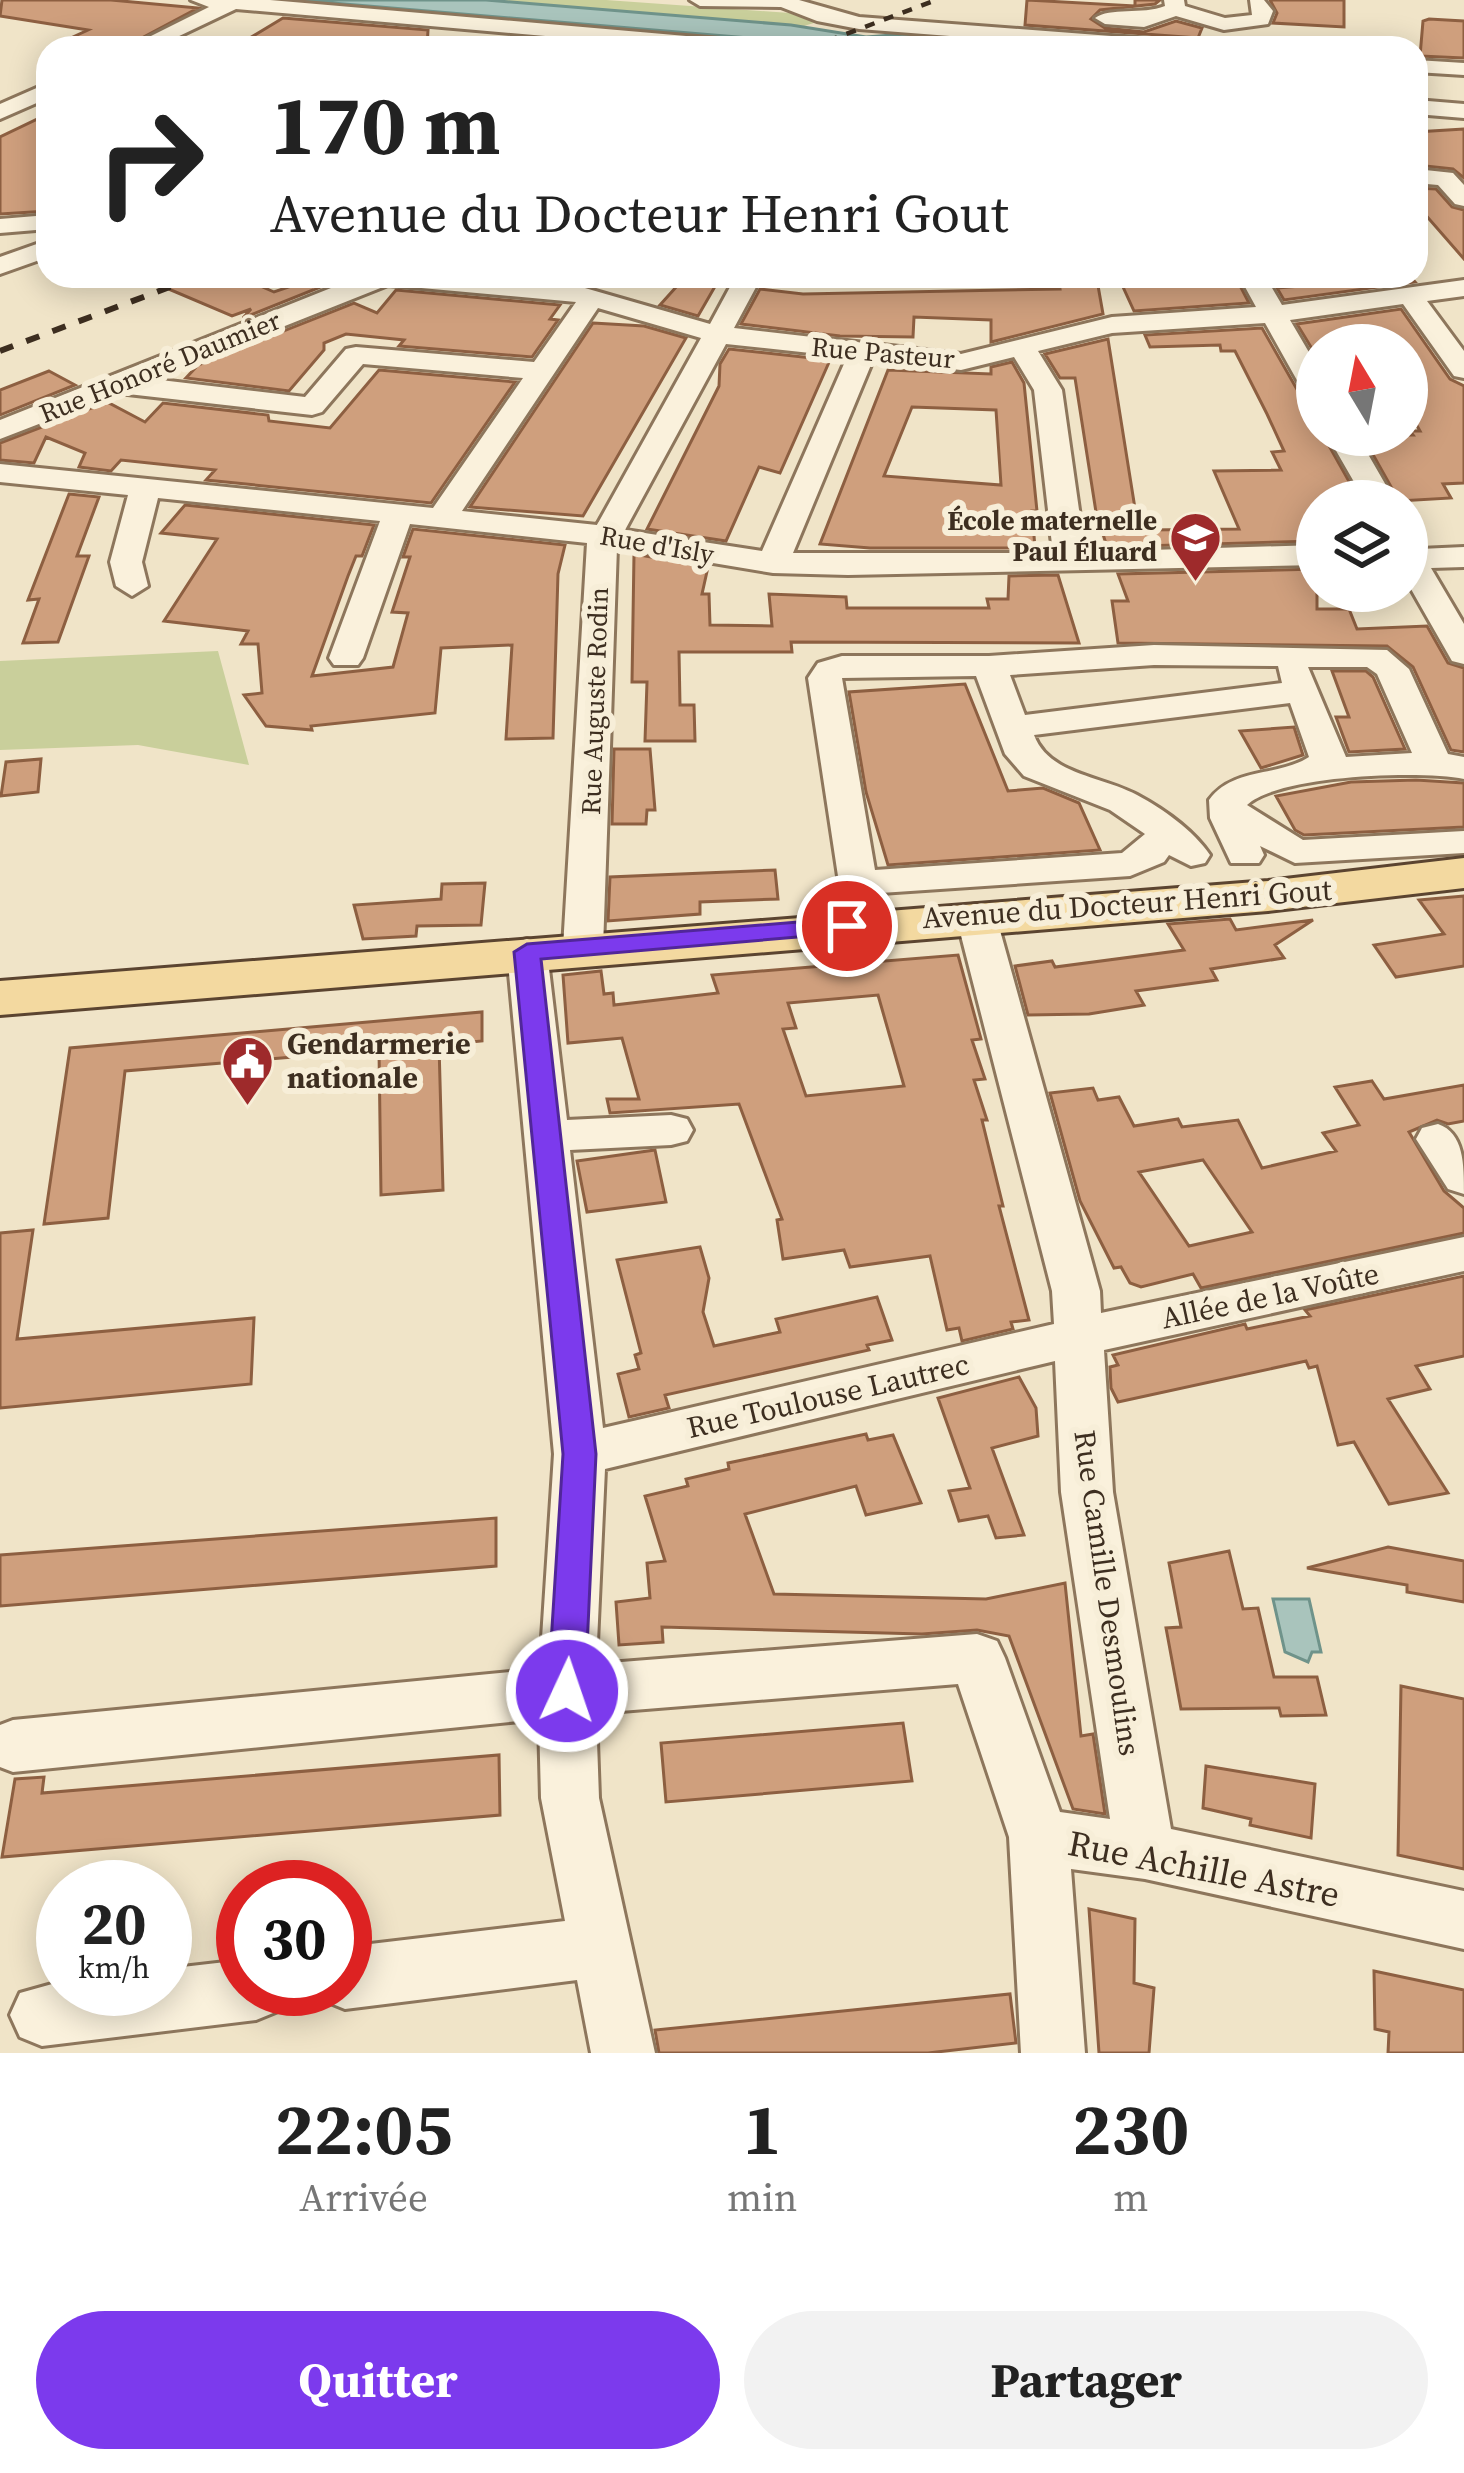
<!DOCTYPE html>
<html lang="fr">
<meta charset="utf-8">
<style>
body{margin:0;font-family:"Source Serif 4",serif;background:#f2f2f2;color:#222;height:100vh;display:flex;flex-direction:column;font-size:45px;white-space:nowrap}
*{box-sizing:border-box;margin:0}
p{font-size:39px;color:#767676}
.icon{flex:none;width:66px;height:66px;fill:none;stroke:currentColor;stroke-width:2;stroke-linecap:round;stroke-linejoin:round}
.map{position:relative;height:2053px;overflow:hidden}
.side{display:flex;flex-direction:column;background:#fff;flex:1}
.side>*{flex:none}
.hud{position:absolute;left:36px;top:36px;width:1392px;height:252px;border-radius:36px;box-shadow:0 6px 30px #0003;background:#fff;color:#222;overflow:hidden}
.needle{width:78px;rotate:350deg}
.buttons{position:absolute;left:1296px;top:324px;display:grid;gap:24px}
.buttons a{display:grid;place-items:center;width:132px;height:132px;border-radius:50%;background:#fff;box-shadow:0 6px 30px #0003;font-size:60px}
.speed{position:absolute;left:36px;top:1860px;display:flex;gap:24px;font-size:60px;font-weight:700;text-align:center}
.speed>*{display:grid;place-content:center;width:156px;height:156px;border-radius:50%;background:#fff;box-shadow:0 6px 30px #0003;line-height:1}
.speed small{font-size:30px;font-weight:400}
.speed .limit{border:18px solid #d22;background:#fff;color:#111}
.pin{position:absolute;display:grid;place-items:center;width:102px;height:102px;color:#fff;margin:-51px;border:6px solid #fff;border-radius:50%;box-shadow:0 3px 12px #0007}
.me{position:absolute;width:132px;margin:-66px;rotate:3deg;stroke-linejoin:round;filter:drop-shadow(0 0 9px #0008)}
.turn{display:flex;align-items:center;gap:42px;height:252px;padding:0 36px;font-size:54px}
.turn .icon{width:156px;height:156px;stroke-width:2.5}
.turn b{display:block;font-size:84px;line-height:102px}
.eta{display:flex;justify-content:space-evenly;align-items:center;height:204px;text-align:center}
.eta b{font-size:72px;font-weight:700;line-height:84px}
.primary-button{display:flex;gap:24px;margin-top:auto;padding:24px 36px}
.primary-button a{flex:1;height:138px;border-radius:72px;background:#7c3aed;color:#fff;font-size:48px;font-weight:700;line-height:138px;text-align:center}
.primary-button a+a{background:#f2f2f2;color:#222}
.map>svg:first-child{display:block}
.green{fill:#c9cf9b}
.water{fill:#a9c4bc;stroke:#6f938a;stroke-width:3}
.building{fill:#cf9f7d;stroke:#8d5f41;stroke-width:3;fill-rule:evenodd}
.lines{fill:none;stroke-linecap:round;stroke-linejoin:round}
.minor-casing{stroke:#8d765c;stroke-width:6}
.major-casing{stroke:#5b4430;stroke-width:6}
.minor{fill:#faf1dc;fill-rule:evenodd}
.major{fill:#f3d9a0;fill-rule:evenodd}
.rail-far1{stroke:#3d2e20;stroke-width:4.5;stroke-dasharray:10 10;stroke-linecap:butt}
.rail{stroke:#3d2e20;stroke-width:6;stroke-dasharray:14 14;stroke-linecap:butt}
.route{fill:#7c3aed;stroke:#51269a;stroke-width:3}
.labels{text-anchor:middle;stroke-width:12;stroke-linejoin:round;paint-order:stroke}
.far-street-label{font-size:27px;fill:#3d2e20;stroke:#f7eed8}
.far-poi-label{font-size:27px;font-weight:bold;fill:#3d2e20;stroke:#f7eed8;text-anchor:end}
.street-label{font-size:30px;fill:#3d2e20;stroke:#f7eed8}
.poi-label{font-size:30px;font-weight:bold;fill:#3d2e20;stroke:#f7eed8;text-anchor:start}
.near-street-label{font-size:36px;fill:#3d2e20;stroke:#f7eed8}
</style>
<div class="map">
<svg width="1464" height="2053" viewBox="0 0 1464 2053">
<rect width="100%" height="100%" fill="#f0e4c8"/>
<!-- green -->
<path class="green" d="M486,0H606L790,13L817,22L804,26Z
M218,651L249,765L138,745L0,750V661Z"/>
<!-- water -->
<path class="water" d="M297,0H486L791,25L866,37L906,34L1061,48H870L820,38L773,40Z
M1273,1599H1309L1321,1652H1312L1308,1662L1285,1652Z"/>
<!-- building -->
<path class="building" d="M2,0H111L198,8L123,48H49L88,30L0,16Z
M1027,0L1135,6V0H1160L1155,4L1100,10L1091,19L1105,28L1144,32L1176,21L1202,28L1198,38L1025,25Z
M1270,0H1344V27L1273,23L1277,13Z
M283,18L428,30L427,48H233Z
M1429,19L1464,21V58L1420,56L1423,21Z
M48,114V211L0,214V137Z
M1464,129V178L1453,169L1416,165V132Z
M1416,188L1436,189L1452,207L1464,210V259L1416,204Z
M138,276H238L274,292L303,282L318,288L243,318L251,309L232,316Z
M686,276H721L698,316L660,305Z
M1118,276H1235L1249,303L1134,311Z
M1343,276H1410L1415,282L1284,300L1277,288L1348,282Z
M1097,280L1103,314L991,342V320L914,317L913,337L840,336L741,324L760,289L803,294L1060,289L1059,282Z
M396,290L560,305L550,319L558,320L532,357L399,346L404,340L346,334L324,343V350L289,391L186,378L198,365L354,303L377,313Z
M1401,309L1450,379L1464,386V483L1443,484L1451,498L1399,501L1362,435H1413L1410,431H1420L1407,408V345H1317V357L1297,324Z
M593,323L644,326L686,338L583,516L470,507Z
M1262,328L1299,393L1317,403V435H1323L1360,501H1317V541L1107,547L1096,512L1075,378H1060L1045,354L1108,339L1137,521H1144L1146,530L1239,529L1214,471L1281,470L1272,452L1284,451L1267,414L1235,351H1221L1220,345L1150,347L1145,335Z
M729,349L830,360L780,473L759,467L726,541L647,529L719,386L720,364Z
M1012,362L1024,383L1037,511H1032L1035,548H870L820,544L888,370L991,374V367ZM912,407L996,410L1001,485L884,476Z
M379,370L515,382L431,503L206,480L215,470L121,460L111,471L79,467L85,453L46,437L34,463L0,460V443L107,402L145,422L163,403L268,415L269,421L330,428Z
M49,371L75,385L0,415V390Z
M69,494L99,497L77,556H89L58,642L23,643L39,599L28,600Z
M185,505L374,525L362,556H356L348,576L312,676L393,667L408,613L392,612L410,557H403L413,529L565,545L558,574L553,738L506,739L512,645L441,648L435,713L311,726L312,730L266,726L244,695L262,693L258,644H241L248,631L164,621L217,539L161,533Z
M634,554L708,567L702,594H709L710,625L772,626L769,594L846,597L847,608H989L987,599H1008L1009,576L1058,575L1079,643L791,642L792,652H679L680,705H694L695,741H645L647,682H632Z
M1317,569V609H1349L1357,629L1427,626L1448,663L1464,668V752L1451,750L1413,667L1387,646L1118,643L1112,601H1128L1118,574Z
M1332,671H1366L1373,677L1405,749L1349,752L1336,717H1349Z
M965,684L1008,791L1043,788L1079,803L1100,850L888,865L866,792L849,692Z
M1294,727L1303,755L1261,768L1240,731Z
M614,749H650L655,810H647L646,824H612Z
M41,759L38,792L1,796L6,762Z
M1416,780L1464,783V827L1304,835L1295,830L1276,796L1351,782Z
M775,870L778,899L700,902V914L608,921L610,877Z
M485,883L481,925L417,926L416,936L363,939L354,905L441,899L442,884Z
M1464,896V966L1396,977L1374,945L1444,934L1419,900Z
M1230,919L1236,930L1313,920L1275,945L1284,958L1211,969L1217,980L1136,991L1144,1005L1089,1014L1028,1015L1015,966L1052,961L1055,967L1184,950L1168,924Z
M958,955L981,1039L972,1040L985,1079L974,1080L987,1120H982L1003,1206H999L1029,1320L1011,1322L1013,1329L962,1341L959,1328L947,1330L930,1256L850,1267L844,1250L783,1259L777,1220L782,1219L739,1104L610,1113L607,1099H639L622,1038L568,1043L563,975L601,971L604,994L613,993L614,1005L718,993L712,975ZM878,995L904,1086L806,1096L783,1029L796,1028L788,1003Z
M482,1012V1041L439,1045L443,1190L381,1195L379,1050L125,1071L108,1218L44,1224L70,1048Z
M1372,1081L1384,1099L1464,1085V1121L1448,1124L1437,1120L1409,1132L1444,1191L1464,1208V1233L1201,1288L1193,1274L1141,1287L1130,1283L1121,1267L1114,1268L1080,1201L1050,1093L1093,1088L1098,1100L1119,1097L1134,1126L1178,1119L1182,1127L1238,1120L1262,1168L1336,1151L1323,1133L1359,1125L1335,1087ZM1203,1160L1252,1232L1189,1246L1139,1172Z
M655,1150L666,1202L587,1212L577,1161Z
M33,1230L17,1339L254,1318L251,1384L0,1408V1233Z
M700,1247L709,1278L703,1312L714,1346L780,1332L776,1319L877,1297L892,1340L867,1345L869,1350L665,1395L669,1408L629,1417L618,1374L639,1369L635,1355L641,1353L617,1260Z
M1464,1276V1356L1416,1366L1430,1389L1388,1399L1448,1493L1389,1504L1354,1442L1338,1445L1317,1366L1309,1368L1306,1361L1118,1402L1111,1388L1110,1367L1118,1365L1113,1355L1245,1324L1247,1329L1310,1316L1305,1310Z
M1019,1377L1036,1408L1038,1436L992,1448L1024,1535L996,1538L988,1516L959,1521L949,1491L970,1488L938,1398Z
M866,1434L868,1440L893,1435L921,1503L866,1515L856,1486L745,1514L774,1594L986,1599L1065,1583L1081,1736L1093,1734L1105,1814L1073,1809L1009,1636L977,1630L922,1634L662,1627L663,1642L619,1645L616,1602L650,1598L647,1563L665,1561L645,1496L688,1486L686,1479L729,1469L728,1463Z
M496,1518V1566L0,1606V1555Z
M1388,1547L1464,1561V1602L1407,1592V1585L1307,1568Z
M1229,1551L1243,1609L1258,1608L1274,1677H1317L1326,1715L1281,1716L1279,1708L1181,1709L1166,1628L1181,1627L1169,1563Z
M1401,1686L1464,1699V1869L1398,1855Z
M903,1723L912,1781L666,1802L661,1743Z
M499,1755L500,1815L2,1857L15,1779L44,1777L42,1793Z
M1206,1766L1315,1784L1311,1838L1250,1825L1251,1819L1203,1808Z
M1089,1909L1135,1919L1134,1983L1154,1988L1149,2053H1099Z
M1374,1971L1464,1990V2053H1388L1389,2032L1375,2029Z
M1010,1994L1016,2043L928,2053H659L655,2030Z"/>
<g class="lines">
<defs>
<path id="minor" d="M191,0H270L755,42L765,48H683L236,9L154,48H127L209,7Z
M690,0H799L859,17L1190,42L1200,48H1107L859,29L817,21L781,7L700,6Z
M1164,0H1184L1185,6L1225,18L1252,15L1250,0H1264L1273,11L1268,24L1224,30L1176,16L1144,27L1105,24L1095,18C1110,7 1142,15 1165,6Z
M1416,60L1464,63V75L1416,72Z
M48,83V98L0,119V104Z
M1416,100L1464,104V118L1416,114Z
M1416,169L1453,173L1464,185V206L1455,204L1438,185L1416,183Z
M48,215V229L0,233V219Z
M48,240V257L0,274V257Z
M361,276H470L571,284L710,324L736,276H762L734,328L961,354L1112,317L1256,307L1239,276H1265L1282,305L1464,280V296L1427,301L1464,351V378L1454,376L1403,304L1290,320L1317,366V399L1303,391L1265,323L1112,333L1038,351L1062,390L1085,552L1317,545V565L848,575L773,573L617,547L603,948L597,957L583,961L569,957L563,948L587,543L410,524L363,658L358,665H334L329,658L380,521L158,498L142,562L148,586L132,596L116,586L110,562L128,495L0,482V464L433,508L523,378L363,364L322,412L312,415L119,393L0,439V420ZM388,285L576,302L534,362L356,347L346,349L305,397L152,379ZM598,308L701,338L597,525L462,511ZM726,344L847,357L762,551L625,530ZM1014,357L1034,390L1053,553H793L873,360L961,370Z
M1327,435H1357L1395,501H1365Z
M1407,543L1420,549L1464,547V567L1431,568L1464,624V664L1452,661L1407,582Z
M1154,645L1387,650L1409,669L1448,754L1464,757V779C1421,770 1278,775 1247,805L1303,840L1464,831V853L1295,863L1260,846L1264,855L1259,863H1231L1210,818L1209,800C1233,767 1278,777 1309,757L1290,703L1034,735C1049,775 1102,776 1137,795C1163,809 1193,830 1210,855L1205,863L1191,866L1169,855L1164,862L1130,876L866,894L852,890L838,876L808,678L818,663L842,656H989ZM1154,665L1278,666L1282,683L1025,715L1010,675ZM1308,667H1367L1377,674L1412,753L1346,757ZM976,676L1005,754L1024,776L1110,810L1145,834L1122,853L875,870L842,678Z
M976,904L990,907L996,916L1100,1291L1101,1313L1464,1237V1271L1104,1350L1113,1492L1171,1829L1464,1891V1949L1145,1879L1071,1869L1085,2053H1021L1009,1837L958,1684L596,1713L599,1798L655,2053H591L577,1980L345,2009L323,2000L318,1989H345V1947L565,1921L541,1798L539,1719L13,1772L0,1767V1725L13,1720L540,1669L554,1454L507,952L513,943L527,939L541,943L547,952L567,1120L671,1115L687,1119L693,1130L687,1141L671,1145L570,1150L603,1428L1054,1324L1052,1291L956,916L962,907ZM1055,1361L1061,1492L1110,1819L1060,1812L1005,1658L997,1641L977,1634L596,1664L605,1469Z
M1438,1124C1464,1133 1464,1164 1464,1194L1448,1189L1416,1139L1422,1128Z
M243,1960V1989H287L278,2011L256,2020L42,2046L20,2037L10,2015L20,1993L63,1981V1989H165V1969Z"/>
<path id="major" d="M1464,858V888L1268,911L0,1015V981L1268,881Z"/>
</defs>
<!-- minor casing -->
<use href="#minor" class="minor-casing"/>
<!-- major casing -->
<use href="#major" class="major-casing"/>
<!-- minor -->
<use href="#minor" class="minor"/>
<!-- major -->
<use href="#major" class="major"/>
<!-- rail-far1 -->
<path class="rail-far1" d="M809,48L936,0"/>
<!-- rail -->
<path class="rail" d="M0,351L199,276"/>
</g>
<!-- route -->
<path class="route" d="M847,918L856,920L860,926L856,932L541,959L596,1454L585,1691L580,1702L567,1707L554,1702L548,1691L563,1454L514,952L527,944Z"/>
<!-- icons -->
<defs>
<symbol id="school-pin" viewBox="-11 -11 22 30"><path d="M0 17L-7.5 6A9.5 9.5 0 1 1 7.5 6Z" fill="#9e2a2b" stroke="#f7eed8"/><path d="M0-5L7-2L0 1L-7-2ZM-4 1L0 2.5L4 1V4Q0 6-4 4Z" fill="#fff"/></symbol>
<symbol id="civic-pin" viewBox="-11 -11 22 30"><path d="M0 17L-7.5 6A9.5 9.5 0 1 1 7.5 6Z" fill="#9e2a2b" stroke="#f7eed8"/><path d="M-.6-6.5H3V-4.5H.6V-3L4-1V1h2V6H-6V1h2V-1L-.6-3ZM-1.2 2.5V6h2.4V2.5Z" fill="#fff"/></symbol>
</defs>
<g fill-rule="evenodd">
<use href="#school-pin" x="1166" y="508" width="59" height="81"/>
<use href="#civic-pin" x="218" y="1032" width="59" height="81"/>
</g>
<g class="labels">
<!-- far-street labels -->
<g class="far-street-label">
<text transform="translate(883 353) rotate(5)" y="9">Rue Pasteur</text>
<text transform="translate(160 367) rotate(-22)" y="9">Rue Honoré Daumier</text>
<text transform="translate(657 545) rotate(10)" y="9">Rue d'Isly</text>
<text transform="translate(595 701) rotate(-88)" y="9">Rue Auguste Rodin</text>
</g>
<!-- far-poi labels -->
<g class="far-poi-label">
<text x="1157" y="530">École maternelle<tspan x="1157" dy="31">Paul Éluard</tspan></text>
</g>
<!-- street labels -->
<g class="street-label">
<text transform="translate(1127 904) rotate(-4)" y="10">Avenue du Docteur Henri Gout</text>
<text transform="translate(1270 1296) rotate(-12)" y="10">Allée de la Voûte</text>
<text transform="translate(828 1396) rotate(-13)" y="10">Rue Toulouse Lautrec</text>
<text transform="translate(1107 1593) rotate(82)" y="10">Rue Camille Desmoulins</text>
</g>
<!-- poi labels -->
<g class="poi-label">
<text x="287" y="1054">Gendarmerie<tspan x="287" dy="34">nationale</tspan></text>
</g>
<!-- near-street labels -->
<g class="near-street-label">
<text transform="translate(1204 1868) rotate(11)" y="13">Rue Achille Astre</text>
</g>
</g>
</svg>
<div class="buttons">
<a><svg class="needle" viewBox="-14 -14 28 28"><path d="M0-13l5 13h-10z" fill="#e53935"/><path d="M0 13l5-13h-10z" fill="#767676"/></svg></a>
<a><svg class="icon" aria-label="layers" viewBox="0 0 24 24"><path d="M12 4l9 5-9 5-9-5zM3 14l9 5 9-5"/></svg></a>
</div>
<div class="speed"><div>20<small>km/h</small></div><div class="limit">30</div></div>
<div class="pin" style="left:847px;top:926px;background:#d93025"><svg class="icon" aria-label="arrive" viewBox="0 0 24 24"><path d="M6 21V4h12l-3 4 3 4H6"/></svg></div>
<svg class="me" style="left:567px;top:1691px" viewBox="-20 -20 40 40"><circle r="17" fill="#7c3aed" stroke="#fff" stroke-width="3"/><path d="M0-11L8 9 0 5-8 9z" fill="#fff"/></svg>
<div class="hud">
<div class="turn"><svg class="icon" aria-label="right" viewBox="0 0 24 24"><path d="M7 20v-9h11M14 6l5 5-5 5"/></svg><div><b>170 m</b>Avenue du Docteur Henri Gout</div></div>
</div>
</div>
<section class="side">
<div class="eta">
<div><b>22:05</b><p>Arrivée</p></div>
<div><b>1</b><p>min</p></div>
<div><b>230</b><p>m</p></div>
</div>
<div class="primary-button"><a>Quitter</a><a>Partager</a></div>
</section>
